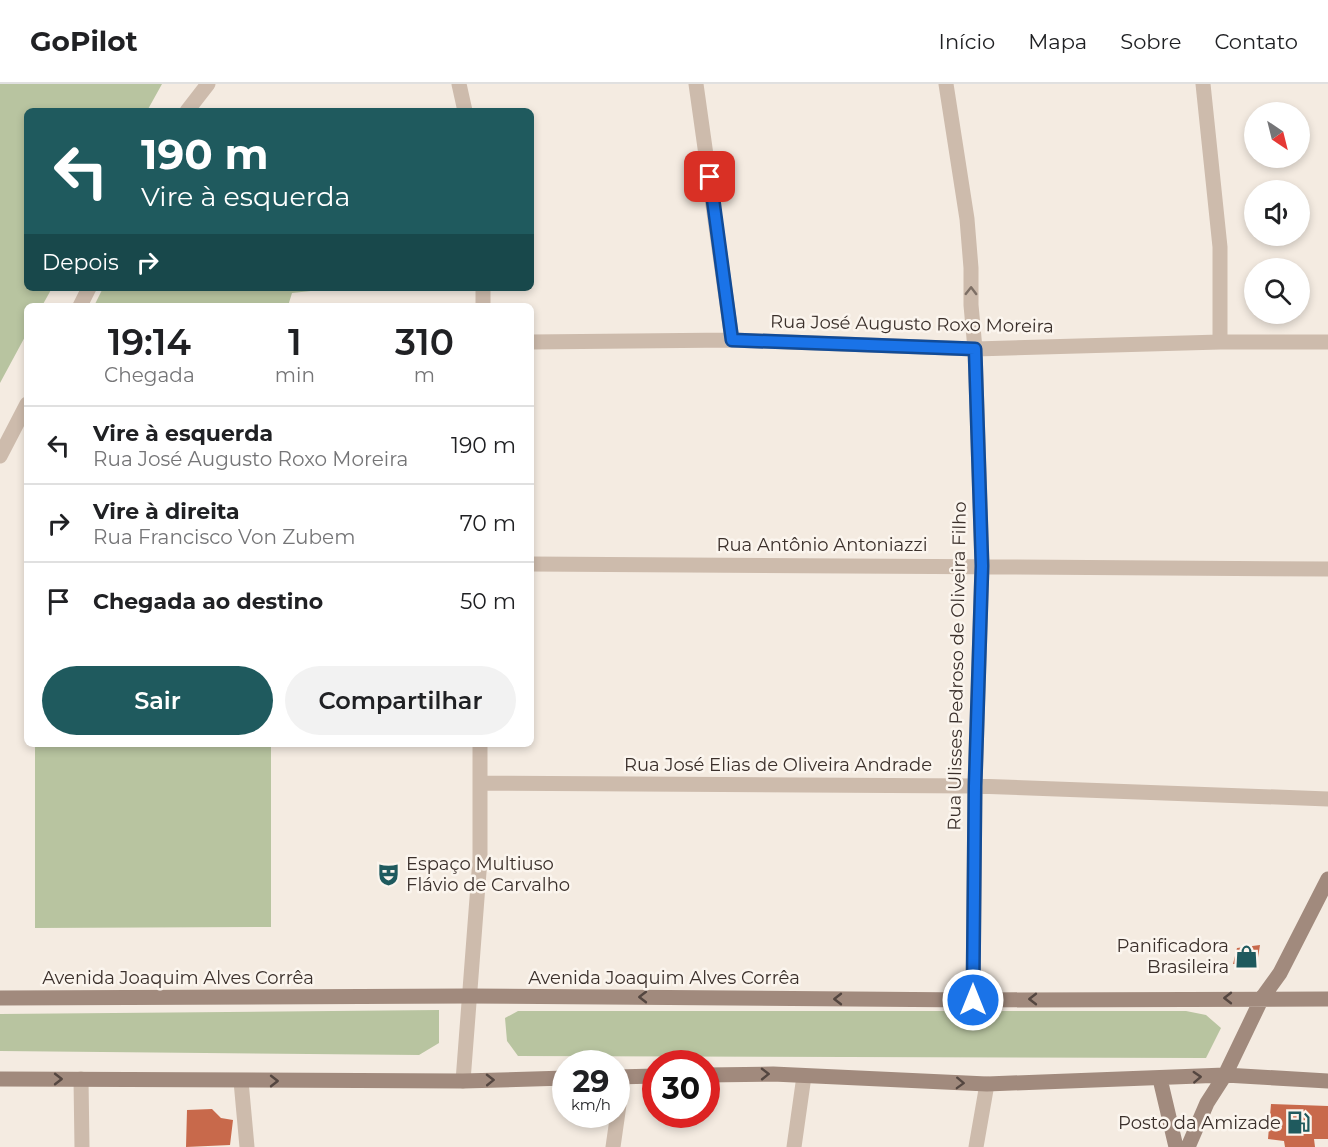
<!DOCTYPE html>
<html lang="pt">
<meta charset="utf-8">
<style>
body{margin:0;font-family:Montserrat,sans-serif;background:#f2f2f2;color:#202124;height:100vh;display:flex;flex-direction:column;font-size:22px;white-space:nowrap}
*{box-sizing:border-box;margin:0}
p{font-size:20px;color:#757577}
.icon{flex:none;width:33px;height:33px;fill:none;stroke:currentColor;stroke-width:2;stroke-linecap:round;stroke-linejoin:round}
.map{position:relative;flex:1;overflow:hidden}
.side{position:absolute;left:24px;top:219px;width:510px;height:444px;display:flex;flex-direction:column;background:#fff;border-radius:9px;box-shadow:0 3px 9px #0003}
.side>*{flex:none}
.top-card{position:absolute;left:24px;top:24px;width:510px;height:183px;border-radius:9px;box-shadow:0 3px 9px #0003;background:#1f5a5e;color:#fff;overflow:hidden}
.needle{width:39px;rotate:145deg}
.buttons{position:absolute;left:1244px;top:18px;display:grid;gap:12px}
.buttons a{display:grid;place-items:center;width:66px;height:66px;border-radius:50%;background:#fff;box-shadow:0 3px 9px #0003;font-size:30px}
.speed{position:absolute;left:552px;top:966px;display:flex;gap:12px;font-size:30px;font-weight:700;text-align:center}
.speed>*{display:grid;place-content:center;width:78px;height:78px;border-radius:50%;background:#fff;box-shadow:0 3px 9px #0003;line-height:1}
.speed small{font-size:15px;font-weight:400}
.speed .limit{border:9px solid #d22;background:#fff;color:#111}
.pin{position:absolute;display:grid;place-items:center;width:51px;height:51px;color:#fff;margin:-26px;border-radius:12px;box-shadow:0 3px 9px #0006}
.me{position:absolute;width:66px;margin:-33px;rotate:0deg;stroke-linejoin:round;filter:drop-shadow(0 0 4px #0008)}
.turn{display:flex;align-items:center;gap:21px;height:126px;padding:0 18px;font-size:27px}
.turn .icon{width:78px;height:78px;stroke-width:2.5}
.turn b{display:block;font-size:42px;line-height:51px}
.then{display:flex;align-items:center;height:57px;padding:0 18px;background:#0003;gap:12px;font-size:22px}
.eta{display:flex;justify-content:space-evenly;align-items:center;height:102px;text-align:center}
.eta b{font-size:36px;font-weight:600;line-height:42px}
.primary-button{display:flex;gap:12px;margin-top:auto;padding:12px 18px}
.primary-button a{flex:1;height:69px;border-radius:36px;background:#1f5a5e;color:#fff;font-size:24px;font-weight:600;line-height:69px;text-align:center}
.primary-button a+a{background:#f2f2f2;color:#202124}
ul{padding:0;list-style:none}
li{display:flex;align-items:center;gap:18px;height:78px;padding:0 18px;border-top:2px solid #e0e0e0}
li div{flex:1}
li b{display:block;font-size:22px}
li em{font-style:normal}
header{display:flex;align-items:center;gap:36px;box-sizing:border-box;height:84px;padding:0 30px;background:#fff;border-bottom:2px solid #e0e0e0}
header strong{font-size:28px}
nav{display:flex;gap:33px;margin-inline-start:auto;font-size:21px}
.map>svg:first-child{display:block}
.green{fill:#b8c4a0}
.building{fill:#c8694b}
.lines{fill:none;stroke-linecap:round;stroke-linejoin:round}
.street{stroke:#cdbbac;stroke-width:15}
.secondary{stroke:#a18a7d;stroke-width:15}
.oneway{stroke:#7d6f65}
.oneway2{stroke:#544640}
.route-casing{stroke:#114b97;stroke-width:15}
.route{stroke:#1a73e8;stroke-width:10}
.labels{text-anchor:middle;stroke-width:5;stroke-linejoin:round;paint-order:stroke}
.street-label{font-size:18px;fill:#3b302b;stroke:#fbf5ee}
.poi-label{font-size:18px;fill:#3b302b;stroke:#fbf5ee;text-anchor:end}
</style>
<header>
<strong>GoPilot</strong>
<nav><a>Início</a><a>Mapa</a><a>Sobre</a><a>Contato</a></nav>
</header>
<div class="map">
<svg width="1328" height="1063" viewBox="0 0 1328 1063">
<rect width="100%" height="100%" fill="#f4ebe1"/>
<!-- green -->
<path class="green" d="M0,0H162L147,27H27V204H52L42,222H27V249L0,299Z
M103,204H339L292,209L288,222H94Z
M35,660H271V843L35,844Z
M439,926V959L419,971L0,967V930Z
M518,927H1186L1206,931L1221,944L1206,974L518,972L507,957L505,934Z"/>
<!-- building -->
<path class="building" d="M1260,861L1257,880H1233L1237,864Z
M1271,1020L1328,1022V1055H1314L1315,1063H1285L1284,1057L1268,1055Z
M212,1025L221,1034L233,1036L230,1061L186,1063L187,1026Z"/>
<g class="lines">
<!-- street -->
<path class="street" d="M459,0L465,27
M696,0L732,256
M946,0L967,135L971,184V221L975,265L982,481L975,702L973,916
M1203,0L1220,163V258
M187,27L208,0
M80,222L89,204
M483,222V204
M531,258L732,256L975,265L1220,258H1328
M0,372L27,320
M531,480L1328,485
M480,699L975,702L1328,715
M81,995L82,1063
M241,997L247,1063
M463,997L480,775V660
M613,1063L623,993
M794,1063L804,992
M976,1063L987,1000"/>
<!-- secondary -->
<path class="secondary" d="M0,914L468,912L973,916L1328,915
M706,991L773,990L987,1000L1225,991L1328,997
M616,993L656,992
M0,995L463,997L566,994
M1160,995L1176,1063
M1188,1063L1207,1019L1225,991L1262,914L1280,889L1328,795"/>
</g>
<!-- one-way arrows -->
<defs><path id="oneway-chevron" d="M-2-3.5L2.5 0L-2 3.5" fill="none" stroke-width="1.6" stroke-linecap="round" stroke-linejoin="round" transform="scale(1.5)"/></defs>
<use class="oneway" href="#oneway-chevron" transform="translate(971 207) rotate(-89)"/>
<g class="oneway2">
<use href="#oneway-chevron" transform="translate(643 913) rotate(-180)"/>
<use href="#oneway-chevron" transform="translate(1228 914) rotate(180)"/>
<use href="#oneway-chevron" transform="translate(838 915) rotate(-180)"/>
<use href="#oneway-chevron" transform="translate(1033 915) rotate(180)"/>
<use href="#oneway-chevron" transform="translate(765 990) rotate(-1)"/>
<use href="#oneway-chevron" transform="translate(1197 993) rotate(-3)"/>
<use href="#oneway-chevron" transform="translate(58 995)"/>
<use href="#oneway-chevron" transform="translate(490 996) rotate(-1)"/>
<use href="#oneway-chevron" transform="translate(274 997)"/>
<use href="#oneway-chevron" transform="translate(960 999) rotate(2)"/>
</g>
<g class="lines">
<defs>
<path id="route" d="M710,93L732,256L975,265L982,482L975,702L973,916"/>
</defs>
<!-- route casing -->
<use href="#route" class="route-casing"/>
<!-- route -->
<use href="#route" class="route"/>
</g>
<!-- icons -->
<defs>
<symbol id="theatre-bare" viewBox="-9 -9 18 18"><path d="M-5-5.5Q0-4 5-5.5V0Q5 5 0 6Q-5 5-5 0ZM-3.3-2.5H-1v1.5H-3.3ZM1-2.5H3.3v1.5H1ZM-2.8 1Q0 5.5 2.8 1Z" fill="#1f5a5e" stroke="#fbf5ee" stroke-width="2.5" paint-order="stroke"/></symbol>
<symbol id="shop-bare" viewBox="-9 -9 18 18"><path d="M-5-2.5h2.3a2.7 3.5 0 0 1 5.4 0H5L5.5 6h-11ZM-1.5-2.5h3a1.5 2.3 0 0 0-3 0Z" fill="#1f5a5e" stroke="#fbf5ee" stroke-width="2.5" paint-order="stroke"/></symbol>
<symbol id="fuel-bare" viewBox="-9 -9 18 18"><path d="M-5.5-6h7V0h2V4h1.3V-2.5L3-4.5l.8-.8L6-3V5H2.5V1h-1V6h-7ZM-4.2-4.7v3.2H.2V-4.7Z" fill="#1f5a5e" stroke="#fbf5ee" stroke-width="2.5" paint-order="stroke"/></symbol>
</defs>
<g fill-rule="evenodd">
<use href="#theatre-bare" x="372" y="774" width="33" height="33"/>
<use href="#shop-bare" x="1230" y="856" width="33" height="33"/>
<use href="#fuel-bare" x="1282" y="1022" width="33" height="33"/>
</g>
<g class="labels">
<!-- street labels -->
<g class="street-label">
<text transform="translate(912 240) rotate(1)" y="6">Rua José Augusto Roxo Moreira</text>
<text x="822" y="467">Rua Antônio Antoniazzi</text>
<text transform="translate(957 582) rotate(-89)" y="6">Rua Ulisses Pedroso de Oliveira Filho</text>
<text x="778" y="687">Rua José Elias de Oliveira Andrade</text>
<text x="178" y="900">Avenida Joaquim Alves Corrêa</text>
<text x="664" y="900">Avenida Joaquim Alves Corrêa</text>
</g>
<!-- poi labels -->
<g class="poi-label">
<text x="406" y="786" text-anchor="start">Espaço Multiuso<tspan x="406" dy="21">Flávio de Carvalho</tspan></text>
<text x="1229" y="868">Panificadora<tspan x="1229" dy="21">Brasileira</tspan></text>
<text x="1281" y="1045">Posto da Amizade</text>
</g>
</g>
</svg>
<div class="buttons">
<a><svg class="needle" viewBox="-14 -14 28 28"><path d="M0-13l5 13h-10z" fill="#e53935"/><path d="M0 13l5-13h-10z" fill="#757577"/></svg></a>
<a><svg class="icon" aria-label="sound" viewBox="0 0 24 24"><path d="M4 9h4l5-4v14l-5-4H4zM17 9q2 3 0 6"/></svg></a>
<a><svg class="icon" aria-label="search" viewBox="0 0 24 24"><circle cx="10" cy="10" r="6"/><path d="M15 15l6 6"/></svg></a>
</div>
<div class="speed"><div>29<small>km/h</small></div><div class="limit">30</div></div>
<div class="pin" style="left:710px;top:93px;background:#d93025"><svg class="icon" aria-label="arrive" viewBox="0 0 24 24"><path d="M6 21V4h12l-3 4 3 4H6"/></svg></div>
<svg class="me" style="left:973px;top:916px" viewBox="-20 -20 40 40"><circle r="17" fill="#1a73e8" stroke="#fff" stroke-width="3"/><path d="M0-11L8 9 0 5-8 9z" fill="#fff"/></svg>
<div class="top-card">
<div class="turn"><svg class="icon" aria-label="left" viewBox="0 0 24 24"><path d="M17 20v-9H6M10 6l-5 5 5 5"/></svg><div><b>190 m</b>Vire à esquerda</div></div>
<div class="then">Depois<svg class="icon" aria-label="right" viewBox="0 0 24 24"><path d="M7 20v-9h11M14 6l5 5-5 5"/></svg></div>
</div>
<section class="side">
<div class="eta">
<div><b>19:14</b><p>Chegada</p></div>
<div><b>1</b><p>min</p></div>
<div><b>310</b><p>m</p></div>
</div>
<ul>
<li><svg class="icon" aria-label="left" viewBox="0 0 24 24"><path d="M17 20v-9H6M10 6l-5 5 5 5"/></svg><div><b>Vire à esquerda</b><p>Rua José Augusto Roxo Moreira</p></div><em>190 m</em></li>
<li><svg class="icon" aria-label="right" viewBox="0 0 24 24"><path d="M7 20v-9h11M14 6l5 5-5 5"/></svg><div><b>Vire à direita</b><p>Rua Francisco Von Zubem</p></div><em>70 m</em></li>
<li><svg class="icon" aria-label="arrive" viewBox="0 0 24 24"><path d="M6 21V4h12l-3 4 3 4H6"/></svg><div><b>Chegada ao destino</b></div><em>50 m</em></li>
</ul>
<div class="primary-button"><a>Sair</a><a>Compartilhar</a></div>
</section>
</div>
